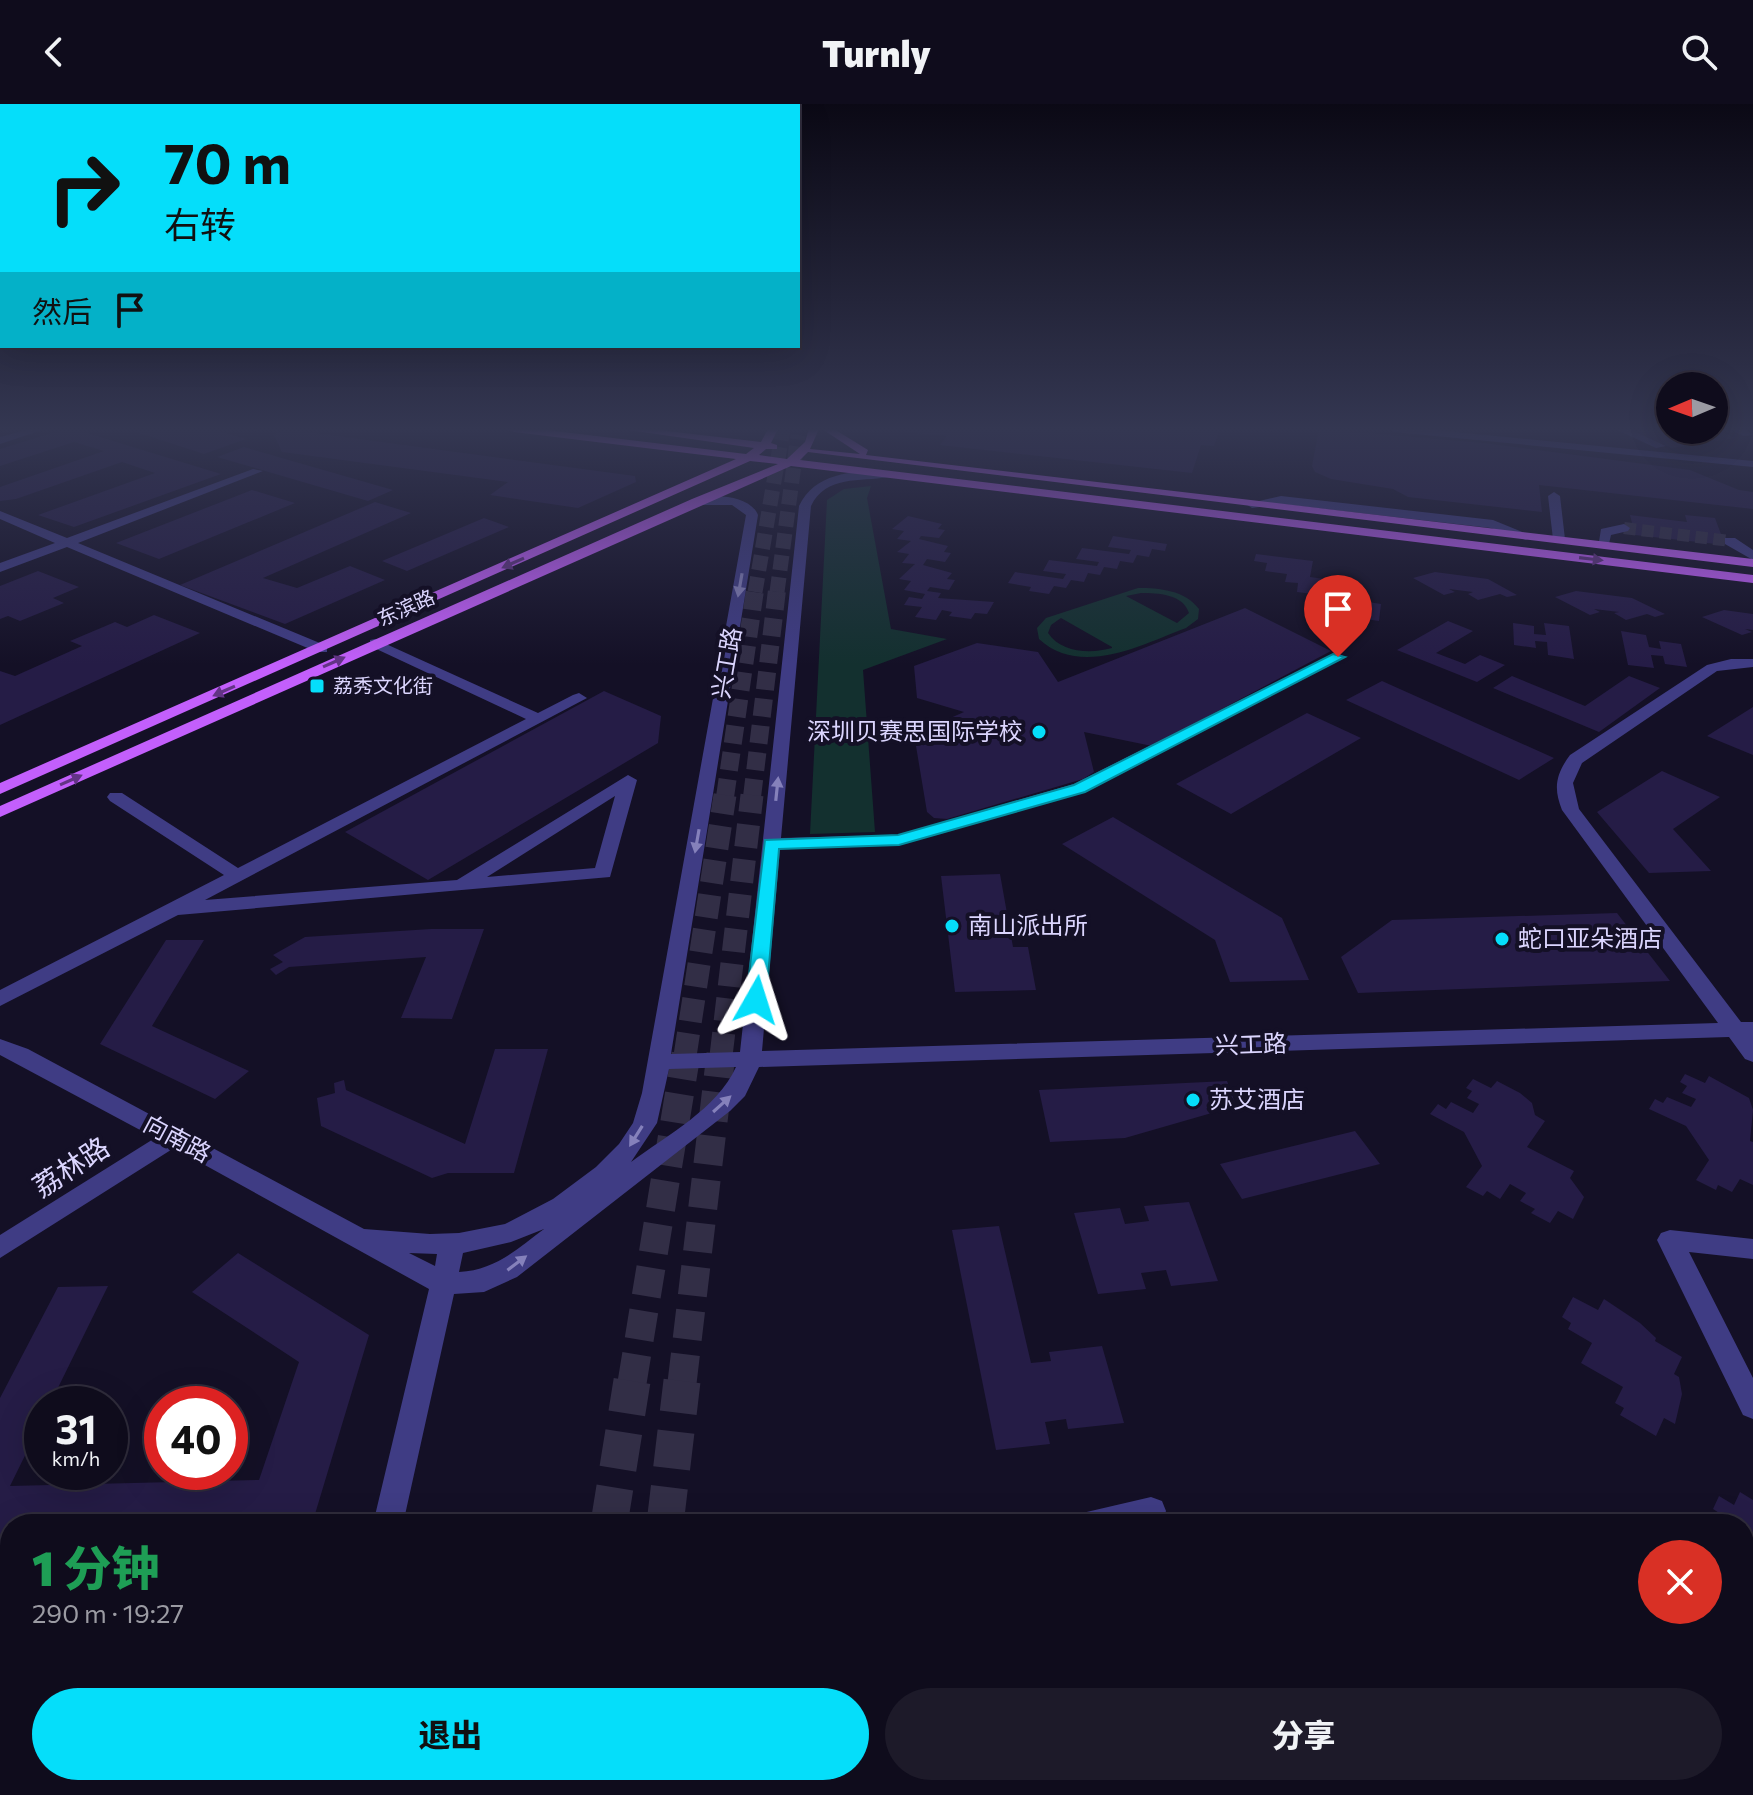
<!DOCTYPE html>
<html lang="zh">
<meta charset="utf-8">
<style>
body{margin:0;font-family:Commissioner,"Noto Sans SC",sans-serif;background:#1d1a29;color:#f1f3f6;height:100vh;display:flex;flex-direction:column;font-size:30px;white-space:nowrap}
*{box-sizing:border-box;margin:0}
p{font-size:26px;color:#9b9ba3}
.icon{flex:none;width:44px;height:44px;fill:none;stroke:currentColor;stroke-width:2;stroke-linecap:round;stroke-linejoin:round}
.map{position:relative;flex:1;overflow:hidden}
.side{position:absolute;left:0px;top:1410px;width:1754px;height:282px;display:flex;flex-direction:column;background:#0f0c1c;border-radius:32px 32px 0 0;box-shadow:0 8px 32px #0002,0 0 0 2px #2f2c3b}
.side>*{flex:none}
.hud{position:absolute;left:0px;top:0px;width:800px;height:244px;box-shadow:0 8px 32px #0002,0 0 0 2px #2f2c3b;background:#05defa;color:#111;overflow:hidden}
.needle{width:52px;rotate:268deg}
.buttons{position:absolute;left:1656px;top:268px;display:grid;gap:16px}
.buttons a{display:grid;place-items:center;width:72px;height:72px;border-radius:50%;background:#0f0c1c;box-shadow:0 8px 32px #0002,0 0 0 2px #2f2c3b;font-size:40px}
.speed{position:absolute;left:24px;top:1282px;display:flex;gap:16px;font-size:40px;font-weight:700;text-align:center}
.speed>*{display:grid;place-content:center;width:104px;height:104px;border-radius:50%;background:#0f0c1c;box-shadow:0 8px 32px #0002,0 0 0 2px #2f2c3b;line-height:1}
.speed small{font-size:20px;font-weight:400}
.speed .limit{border:12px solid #d22;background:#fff;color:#111}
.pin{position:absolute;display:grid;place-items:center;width:68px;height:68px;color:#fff;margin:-82px -34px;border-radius:50% 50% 50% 0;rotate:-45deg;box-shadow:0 0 8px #0007}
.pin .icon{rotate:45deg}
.me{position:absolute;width:88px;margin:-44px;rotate:6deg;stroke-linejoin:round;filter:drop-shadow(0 0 6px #0008)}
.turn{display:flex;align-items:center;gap:28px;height:168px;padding:0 32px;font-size:36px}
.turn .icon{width:104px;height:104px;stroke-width:2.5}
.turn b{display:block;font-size:56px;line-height:68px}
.then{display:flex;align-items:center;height:76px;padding:0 32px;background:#0003;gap:16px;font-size:30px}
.round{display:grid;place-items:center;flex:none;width:84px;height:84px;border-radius:42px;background:#1d1a29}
.summary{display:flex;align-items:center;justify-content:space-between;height:136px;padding:0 32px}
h1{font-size:48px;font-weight:800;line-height:60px;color:#1e9e55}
.primary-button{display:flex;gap:16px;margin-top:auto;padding:16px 32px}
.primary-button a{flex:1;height:92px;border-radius:48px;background:#05defa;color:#111;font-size:32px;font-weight:800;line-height:92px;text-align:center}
.primary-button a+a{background:#1d1a29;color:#f1f3f6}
header{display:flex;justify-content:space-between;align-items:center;height:104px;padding:0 32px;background:#0f0c1c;font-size:36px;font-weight:800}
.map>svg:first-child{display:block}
.green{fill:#13302f;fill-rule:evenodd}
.building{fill:#251c46}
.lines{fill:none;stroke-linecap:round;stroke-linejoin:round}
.minor-tunnel{stroke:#322e46;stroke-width:12;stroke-dasharray:12 6;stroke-linecap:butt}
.highway-tunnel-far4{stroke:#322e46;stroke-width:15;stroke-dasharray:15 7;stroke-linecap:butt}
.highway-tunnel-far3{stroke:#322e46;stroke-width:18;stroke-dasharray:18 9;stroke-linecap:butt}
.highway-tunnel-far2{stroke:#322e46;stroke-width:23;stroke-dasharray:23 12;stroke-linecap:butt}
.highway-tunnel-far1{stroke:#322e46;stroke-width:29;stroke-dasharray:29 15;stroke-linecap:butt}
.highway-tunnel{stroke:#322e46;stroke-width:37;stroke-dasharray:37 19;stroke-linecap:butt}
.minor{fill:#3f3c84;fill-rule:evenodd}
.major{fill:#c35ffc;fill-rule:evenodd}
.oneway{fill:#633486}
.oneway2{fill:#8581bb}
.route{fill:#05defa;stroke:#0390a2;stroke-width:2}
.poi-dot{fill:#05defa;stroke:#141026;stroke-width:3}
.labels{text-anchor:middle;stroke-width:8;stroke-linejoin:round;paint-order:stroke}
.far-street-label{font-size:20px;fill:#dbd5fe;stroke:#141026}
.far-poi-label{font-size:20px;fill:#dbd5fe;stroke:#141026;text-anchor:start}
.street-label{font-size:24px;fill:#dbd5fe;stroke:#141026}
.poi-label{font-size:24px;fill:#dbd5fe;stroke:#141026;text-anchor:start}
.near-street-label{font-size:28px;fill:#dbd5fe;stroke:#141026}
</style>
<header><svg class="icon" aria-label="back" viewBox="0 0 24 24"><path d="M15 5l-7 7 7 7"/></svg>Turnly<svg class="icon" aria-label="search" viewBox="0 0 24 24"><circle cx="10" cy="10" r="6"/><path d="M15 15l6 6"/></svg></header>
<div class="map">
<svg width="1753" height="1691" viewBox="0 0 1753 1691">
<rect width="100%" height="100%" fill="#141026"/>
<!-- green -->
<path class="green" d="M871,382L867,394L891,525L947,535L863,566L875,728L810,730L827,396L844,385Z
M1138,484C1159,484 1185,486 1199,505L1198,515L1186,524C1143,540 1081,574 1039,535L1037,524L1046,514ZM1141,489C1158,489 1183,490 1189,509L1177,519L1126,492ZM1061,514L1112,543V544C1091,550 1061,549 1048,529L1051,521Z"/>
<!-- building -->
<path class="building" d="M64,325H74L221,370L74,423L38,411L155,369L122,358L16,395L0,397V383L104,347L74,338L0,362V345Z
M127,325H212L246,335L204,350Z
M285,325L635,372L636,378L578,404L490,391L508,378L282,348L274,331Z
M908,325H1220L1214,342L1201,341L1192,369L940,341L947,332L905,328Z
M1319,325L1484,339L1690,366L1739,386L1753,388V405L1539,381L1542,408L1408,393L1393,385L1331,375L1315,368L1312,362Z
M1627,325H1653L1691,341L1672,344Z
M1714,325L1735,334L1717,337L1690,326Z
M244,343L393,386L368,397L217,353Z
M252,386L295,399L159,455L116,439Z
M375,398L411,409L263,474L297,484L350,462L385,476L285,520L180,481Z
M1630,411L1687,418L1685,411L1715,414L1725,441L1635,431Z
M908,412L942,420L938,425L945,426L939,434L921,432L919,435L948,442L944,448L951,449L945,458L927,455L923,461L952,469L947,475L955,476L949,486L930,483L927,487L941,489L938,494L994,498L987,510L975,509L971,515L949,512L952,508L942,506L936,516L915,513L922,503L904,501L909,493L922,495L925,490L904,486L911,477L899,475L915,460L902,459L909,450L897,448L911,437L897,435L904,427L892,425Z
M484,414L509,423L407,467L382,457Z
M1113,432L1167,440L1165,447L1152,445L1149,453L1137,451L1133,459L1120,457L1117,465L1104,463L1100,471L1088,469L1084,478L1071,476L1066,484L1054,482L1049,490L1029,487L1031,483L1008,479L1015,468L1063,475L1066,470L1043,467L1049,456L1097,462L1099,458L1076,455L1082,444L1129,450L1131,446L1108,443Z
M1256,450L1313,457L1310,473L1346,478L1343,494L1381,500L1379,517L1331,510L1333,501L1319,500L1320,491L1297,488L1298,479L1285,478L1287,470L1265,467L1267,459L1254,457Z
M38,467L79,483L53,494L64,499L20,517L8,512L0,515V482Z
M1435,468L1488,475L1517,491L1507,493L1500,490L1478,496L1468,490L1473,488L1449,485L1455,488L1444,491L1413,474Z
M1576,487L1632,494L1665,510L1655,513L1647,510L1626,516L1614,509L1619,508L1594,505L1600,508L1590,511L1555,493Z
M1245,504L1331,547L1152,642L1084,628L1094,668L1083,675L947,715L934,714L927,708L914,630L964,608L917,594L914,562L977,539L1038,548L1058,578Z
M1724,506L1753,510V526L1745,525L1752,528L1742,531L1702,513Z
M154,511L200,529L0,621V567L15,572L82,542L70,537L115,518L127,523Z
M1448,517L1473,527L1436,549L1465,560L1480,551L1505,561L1477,578L1397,546Z
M1513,519L1534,522V530L1546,531L1544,519L1569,522L1574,555L1548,551L1547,538L1535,537L1536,544L1514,541Z
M1621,527L1646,531L1649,543L1661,545L1659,537L1681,540L1687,563L1665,560L1663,552L1651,551L1654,564L1628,561Z
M1512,572L1585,602L1629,572L1660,584L1599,628L1493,584Z
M1382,577L1554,654L1519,676L1346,596Z
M604,587L661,612L658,639L428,776L345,728Z
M1753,603V651L1707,632Z
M1307,609L1361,634L1231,710L1176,680Z
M1662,667L1720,693L1673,725L1711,767L1649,769L1597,708Z
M1113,713L1282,814L1309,876L1230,878L1215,836L1062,740Z
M1000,770L1013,843H1028L1036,886L955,888L941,772Z
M1617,809L1670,877L1358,889L1341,853L1392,816Z
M431,825H484L452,915L401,914L426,853L289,863L276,871L270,865L283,858L273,851L305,833Z
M166,836H204L152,922L249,967L215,995L100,940Z
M495,945H548L514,1069H448L432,1074L321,1022L317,994L335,989L334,979L344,976L346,986L465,1040Z
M1685,970L1705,979L1709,972L1749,994L1753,1006L1750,1037L1753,1038V1081L1740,1075L1732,1088L1718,1081L1716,1086L1696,1076L1709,1056L1686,1022L1649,1005L1655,995L1663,999L1667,993L1691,1003L1696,995L1682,989L1687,982L1680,978Z
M1473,975L1491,984L1497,977L1520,989L1532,999L1535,1011L1545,1017L1527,1043L1574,1067L1570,1074L1584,1093L1573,1115L1558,1107L1550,1119L1531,1109L1535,1105L1520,1097L1526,1089L1510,1080L1500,1095L1487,1087L1483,1092L1466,1083L1482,1062L1464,1028L1430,1010L1438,1000L1446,1005L1451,998L1473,1009L1479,1000L1467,994L1472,987L1466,984Z
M1227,977L1236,1002L1125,1034L1050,1038L1039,986Z
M1355,1027L1380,1060L1242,1095L1220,1060Z
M1189,1098L1218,1177L1171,1182L1166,1166L1141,1169L1146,1185L1098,1190L1074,1109L1120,1104L1125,1120L1149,1117L1144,1102Z
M999,1122L1031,1259L1051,1257L1049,1248L1102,1242L1124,1319L1068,1325L1066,1315L1045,1318L1050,1340L996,1346L952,1126Z
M238,1149L369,1231L312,1420H10V1445L0,1446V1294L58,1183L108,1182L50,1300H42V1317L10,1382L259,1376L299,1258L192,1188Z
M1573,1193L1598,1206L1604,1195L1640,1219L1656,1234L1655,1237L1682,1253L1674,1270L1679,1273L1682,1290L1675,1320L1664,1314L1656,1332L1620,1311L1624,1304L1615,1299L1623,1283L1581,1259L1592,1239L1568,1225L1571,1219L1562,1213Z
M1740,1388L1753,1396V1449L1744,1443V1420H1725L1727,1414L1713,1405L1719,1392L1734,1401Z
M34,1682H114L111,1691H30Z
M189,1682H269L266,1691H187Z
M1149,1682H1254L1241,1691H1147L1144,1686Z"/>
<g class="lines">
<!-- minor-tunnel -->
<path class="minor-tunnel" d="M1624,424L1730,437"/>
<!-- highway-tunnel-far4 -->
<path class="highway-tunnel-far4" d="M755,488L783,325
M777,488L798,331"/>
<!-- highway-tunnel-far3 -->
<path class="highway-tunnel-far3" d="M725,693L755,486
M752,693L777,486"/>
<!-- highway-tunnel-far2 -->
<path class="highway-tunnel-far2" d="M685,952L725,691
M721,952L752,691"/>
<!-- highway-tunnel-far1 -->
<path class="highway-tunnel-far1" d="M632,1279L686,950
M682,1279L721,950"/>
<!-- highway-tunnel -->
<path class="highway-tunnel" d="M609,1420L632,1277
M665,1420L682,1277
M565,1691L567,1682
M633,1691L634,1682"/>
<!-- minor -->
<path class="minor" d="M30,325H45L0,340V333Z
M1389,325H1424L1753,357V363L1394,328Z
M1615,325H1629L1666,342L1656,344Z
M1729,325H1743L1753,331L1744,332Z
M253,365L263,367L78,439L327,542V548H317L67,443L0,468V459L55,439L0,415V407L67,434Z
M884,367L890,371L888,373C860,378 826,371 811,402L781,734L898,731L1074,680L1333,550L1338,549L1345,553L1086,688L899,741L780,745L762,947L1718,919L1562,706C1553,684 1556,670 1570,651L1707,561L1731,555H1753V563L1717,567L1582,659L1573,679L1579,705L1741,918H1753V958L1745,955L1729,933L759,963L745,992L730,1007L517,1173L484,1188L454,1190L403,1420H373L429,1185L174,1044L0,1154V1131L155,1034L0,951V935L28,945L364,1125L430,1130L459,1129L505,1120L553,1095L596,1063L619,1040L633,1019L642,989L746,411L732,401H692L690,398C706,388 750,390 758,411L671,950L740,948L799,402C815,369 851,367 884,367ZM736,963C717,1005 667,1031 631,1058L657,1019L669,965ZM544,1125C516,1146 495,1166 459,1168L463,1149L511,1138ZM409,1149L437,1150L435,1162Z
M1554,388L1560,392L1565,435L1559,439L1553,435L1548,392Z
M1281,392L1493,416L1532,432L1526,436L1491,424L1281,400L1252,404L1246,400Z
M1624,420L1630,424L1628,427L1611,431L1608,444H1598L1601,425Z
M1725,434H1735L1753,446V456L1725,440Z
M375,535L538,609L573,591L579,589L587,594L205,796L457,776L628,671L637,676L610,773L178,811L0,902V886L224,771L110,697L107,693L110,689H122L238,764L526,615L370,542V536ZM615,692L595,764L487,773Z
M1670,1126L1753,1135V1155L1689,1148L1753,1274V1315L1743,1311L1657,1136L1661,1129Z
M1151,1393L1162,1397L1166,1407L1162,1417L1154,1420H1074L1078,1410Z
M10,1464V1499L0,1504V1469Z
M10,1566V1619L0,1623V1570Z
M310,1682H344L342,1691H308Z
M1037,1682H1071L1072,1691H1038Z"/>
<!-- major -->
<path class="major" d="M509,325H538L746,350L754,344L621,325H650L761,338L768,325H778L771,339L777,341V345H766L759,351L787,355L805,338L809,325H819L810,345L860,350L822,325H834L868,346L866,351L1753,455V463L808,348L800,356L1753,471V479L791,362L0,713V702L692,395L778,360L750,357L0,690V679L736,355L514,328Z"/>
</g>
<!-- one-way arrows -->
<defs><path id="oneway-solid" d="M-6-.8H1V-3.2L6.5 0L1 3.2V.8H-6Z" transform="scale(2)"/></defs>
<g class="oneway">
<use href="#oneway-solid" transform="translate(1591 455) rotate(7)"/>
<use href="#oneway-solid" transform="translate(513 459) rotate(156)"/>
<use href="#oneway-solid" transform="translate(334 558) rotate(-24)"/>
<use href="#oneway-solid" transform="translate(224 587) rotate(156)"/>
<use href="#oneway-solid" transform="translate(71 676) rotate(-24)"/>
</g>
<g class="oneway2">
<use href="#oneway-solid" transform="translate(740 481) rotate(100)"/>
<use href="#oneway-solid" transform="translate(777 685) rotate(-84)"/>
<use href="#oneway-solid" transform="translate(697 737) rotate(100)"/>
<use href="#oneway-solid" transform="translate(722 1000) rotate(-42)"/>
<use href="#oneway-solid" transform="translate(636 1032) rotate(122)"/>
<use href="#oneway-solid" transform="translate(517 1159) rotate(-37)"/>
</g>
<!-- sky -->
<linearGradient id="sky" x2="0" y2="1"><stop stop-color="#0b0915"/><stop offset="0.58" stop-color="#343752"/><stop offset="1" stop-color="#343752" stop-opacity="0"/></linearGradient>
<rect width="1753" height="561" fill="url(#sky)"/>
<!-- route -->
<path class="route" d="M1333,550L1345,553L1085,688L899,741L779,745L766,896L756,902L746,896L765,736L898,731L1074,681Z"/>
<!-- markers -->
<g class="poi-dot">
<rect x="309" y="574" width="16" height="16" rx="4"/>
<circle cx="1039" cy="628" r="8"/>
<circle cx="952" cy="822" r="8"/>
<circle cx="1502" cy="835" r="8"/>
<circle cx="1193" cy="996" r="8"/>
</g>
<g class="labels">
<!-- far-street labels -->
<g class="far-street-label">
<text transform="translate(406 504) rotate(-24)" y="7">东滨路</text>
</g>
<!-- far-poi labels -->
<g class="far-poi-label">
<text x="333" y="589">荔秀文化街</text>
</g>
<!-- street labels -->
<g class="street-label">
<text transform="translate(727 559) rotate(-80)" y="8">兴工路</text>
<text transform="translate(1251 941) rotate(-2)" y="8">兴工路</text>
<text transform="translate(177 1035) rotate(28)" y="8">向南路</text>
</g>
<!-- poi labels -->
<g class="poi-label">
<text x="1023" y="636" text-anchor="end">深圳贝赛思国际学校</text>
<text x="968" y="830">南山派出所</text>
<text x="1518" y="843">蛇口亚朵酒店</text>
<text x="1209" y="1004">苏艾酒店</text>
</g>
<!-- near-street labels -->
<g class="near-street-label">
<text transform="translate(71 1063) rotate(-33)" y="10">荔林路</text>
</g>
</g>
</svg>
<div class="buttons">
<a><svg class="needle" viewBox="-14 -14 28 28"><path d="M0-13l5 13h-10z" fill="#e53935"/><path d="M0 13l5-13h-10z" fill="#9b9ba3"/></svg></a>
</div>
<div class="speed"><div>31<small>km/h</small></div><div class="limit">40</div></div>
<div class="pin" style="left:1338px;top:553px;background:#d93025"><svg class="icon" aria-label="arrive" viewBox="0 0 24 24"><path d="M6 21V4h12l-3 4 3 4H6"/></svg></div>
<svg class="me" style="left:756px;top:896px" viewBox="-20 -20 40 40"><path d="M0-17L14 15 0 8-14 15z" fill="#05defa" stroke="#fff" stroke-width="4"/></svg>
<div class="hud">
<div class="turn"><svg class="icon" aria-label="right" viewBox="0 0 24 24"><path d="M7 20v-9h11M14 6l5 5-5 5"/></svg><div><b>70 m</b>右转</div></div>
<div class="then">然后<svg class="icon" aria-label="arrive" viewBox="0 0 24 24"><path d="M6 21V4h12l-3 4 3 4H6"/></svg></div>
</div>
<section class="side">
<div class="summary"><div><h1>1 分钟</h1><p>290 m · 19:27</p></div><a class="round" style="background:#d93025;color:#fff"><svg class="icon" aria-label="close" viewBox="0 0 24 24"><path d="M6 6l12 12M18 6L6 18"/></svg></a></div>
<div class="primary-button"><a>退出</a><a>分享</a></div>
</section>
</div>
